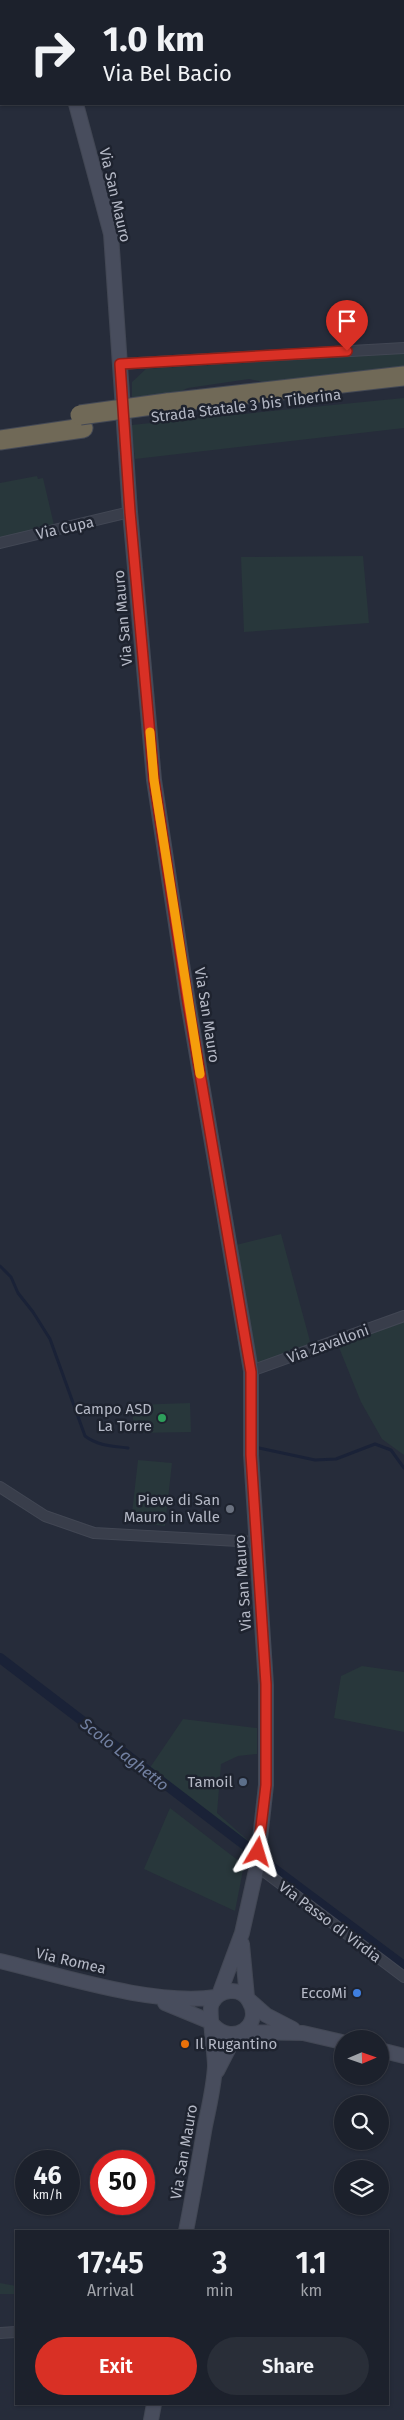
<!DOCTYPE html>
<style>
body{margin:0;font-family:"Fira Sans",sans-serif;background:#292e38;color:#f1f3f6;height:100vh;display:flex;flex-direction:column;font-size:19px;white-space:nowrap}
*{box-sizing:border-box;margin:0}
p{font-size:16px;color:#a0a3a9}
.icon{flex:none;width:28px;height:28px;fill:none;stroke:currentColor;stroke-width:2;stroke-linecap:round;stroke-linejoin:round}
.map{position:relative;flex:1;overflow:hidden}
.sheet{position:absolute;left:15px;top:2230px;width:374px;height:175px;display:flex;flex-direction:column;background:#1c212c;border-radius:0px;box-shadow:0 1px 4px #0004,0 0 0 1px #3a3e48}
.sheet>*{flex:none}
.banner{position:absolute;left:0px;top:0px;width:405px;height:105px;box-shadow:0 1px 4px #0004,0 0 0 1px #3a3e48;background:#1c212c;color:#f1f3f6;overflow:hidden}
.needle{width:32px;rotate:88deg}
.controls{position:absolute;left:334px;top:2030px;display:grid;gap:10px}
.controls a{display:grid;place-items:center;width:55px;height:55px;border-radius:50%;background:#1c212c;box-shadow:0 1px 4px #0004,0 0 0 1px #3a3e48;font-size:25px}
.speed{position:absolute;left:15px;top:2150px;display:flex;gap:10px;font-size:25px;font-weight:700;text-align:center}
.speed>*{display:grid;place-content:center;width:65px;height:65px;border-radius:50%;background:#1c212c;box-shadow:0 1px 4px #0004,0 0 0 1px #3a3e48;line-height:1}
.speed small{font-size:12px;font-weight:400}
.speed .limit{border:8px solid #d22;background:#fff;color:#111}
.pin{position:absolute;display:grid;place-items:center;width:42px;height:42px;color:#fff;margin:-51px -21px;border-radius:50% 50% 50% 0;rotate:-45deg;box-shadow:0 0 5px #0007}
.pin .icon{rotate:45deg}
.me{position:absolute;width:55px;margin:-28px;rotate:7deg;stroke-linejoin:round;filter:drop-shadow(0 0 4px #0008)}
.turn{display:flex;align-items:center;gap:18px;height:105px;padding:0 20px;font-size:22px}
.turn .icon{width:65px;height:65px;stroke-width:2.5}
.turn b{display:block;font-size:35px;line-height:42px}
.eta{display:flex;justify-content:space-evenly;align-items:center;height:85px;text-align:center}
.eta b{font-size:30px;font-weight:600;line-height:35px}
.cta{display:flex;gap:10px;margin-top:auto;padding:10px 20px}
.cta a{flex:1;height:58px;border-radius:30px;background:#d93025;color:#fff;font-size:20px;font-weight:600;line-height:58px;text-align:center}
.cta a+a{background:#292e38;color:#f1f3f6}
.map>svg:first-child{display:block}
.green{fill:#28373b}
.lines{fill:none;stroke-linecap:round;stroke-linejoin:round}
.stream{stroke:#1a2237;stroke-width:3}
.canal{stroke:#1a2237;stroke-width:10}
.street-casing{stroke:#424754;stroke-width:12}
.secondary-casing{stroke:#424754;stroke-width:16}
.highway-casing{stroke:#444955;stroke-width:21}
.street{stroke:#393e4b;stroke-width:10}
.secondary{stroke:#484d5d;stroke-width:14}
.highway{stroke:#706957;stroke-width:19}
.highway-bridge-casing{stroke:#444955;stroke-width:21;stroke-linecap:butt}
.highway-bridge{stroke:#706957;stroke-width:19}
.route-casing{stroke:#8d1f18;stroke-width:12}
.route{stroke:#d93025;stroke-width:9}
.slow{stroke:#f59e0b;stroke-width:9}
.leisure-dot{fill:#2e9e5b;stroke:#1e232f;stroke-width:2}
.worship-dot{fill:#6b7280;stroke:#1e232f;stroke-width:2}
.service-dot{fill:#5c6f8a;stroke:#1e232f;stroke-width:2}
.shop-dot{fill:#3f7fe0;stroke:#1e232f;stroke-width:2}
.food-dot{fill:#e8710a;stroke:#1e232f;stroke-width:2}
.labels{text-anchor:middle;stroke-width:5;stroke-linejoin:round;paint-order:stroke}
.street-label{font-size:15px;fill:#b5b9c6;stroke:#1e232f}
.poi-label{font-size:15px;fill:#b5b9c6;stroke:#1e232f;text-anchor:end}
.water-label{font-size:16px;font-style:italic;fill:#7280a1;stroke:#1e232f}
</style>
<div class="map">
<svg width="404" height="2420" viewBox="0 0 404 2420">
<rect width="100%" height="100%" fill="#262c3a"/>
<!-- green -->
<path class="green" d="M404,353V370L273,384L249,379L188,388L167,397L132,402V382L146,369Z
M404,398V428L135,459L131,425Z
M37,476L38,479L43,478L54,525L0,540V483Z
M363,556L369,623L244,632L241,557Z
M281,1234L311,1345L254,1365L236,1245Z
M404,1322V1455L382,1439L361,1402L338,1345Z
M190,1403L191,1432L134,1433L132,1405Z
M138,1460L172,1463L165,1526L131,1522Z
M362,1666L404,1672V1732L334,1718L341,1676Z
M183,1719L257,1728V1754L238,1756L221,1764L217,1813L251,1843L249,1855L147,1772Z
M170,1808L244,1865L235,1911L144,1869Z
M0,2283L16,2286V2294H0Z"/>
<g class="lines">
<!-- stream -->
<path class="stream" d="M0,1266L11,1277L18,1293L33,1312L50,1339L85,1436C98,1446 113,1446 128,1448
M259,1448L315,1460L336,1459L375,1444L391,1450L404,1468"/>
<!-- canal -->
<path class="canal" d="M0,1658L250,1849
M269,1865L404,1966"/>
<defs>
<path id="street" d="M120,364L404,348
M0,543L130,512
M251,1371L404,1316
M0,1487L45,1516L94,1533L257,1542
M257,1866L404,1977
M0,2333L16,2332"/>
<path id="secondary" d="M48,0V1
M76,104L111,234L130,512L154,780L188,1003L251,1371V1455L266,1685V1785L257,1866L242,1933L219,1995
M242,1944L247,1997
M0,1961C63,1976 153,2006 216,1997
M249,2000L266,2015L293,2029
M165,2003L211,2022
M242,2032L303,2033L342,2042
M380,2050L404,2056
M217,2071L236,2034
M186,2231C193,2196 199,2161 205,2126C209,2107 214,2086 215,2066C215,2053 208,2010 212,2003C219,1989 241,1986 249,2001C264,2025 233,2047 213,2025
M151,2420L154,2404"/>
<path id="highway" d="M167,403L404,376
M0,440L83,428"/>
</defs>
<!-- street casing -->
<use href="#street" class="street-casing"/>
<!-- secondary casing -->
<use href="#secondary" class="secondary-casing"/>
<!-- highway casing -->
<use href="#highway" class="highway-casing"/>
<!-- street -->
<use href="#street" class="street"/>
<!-- secondary -->
<use href="#secondary" class="secondary"/>
<!-- highway -->
<use href="#highway" class="highway"/>
<defs>
<path id="highway-bridge" d="M80,415L167,403"/>
</defs>
<!-- highway-bridge casing -->
<use href="#highway-bridge" class="highway-bridge-casing"/>
<!-- highway-bridge -->
<use href="#highway-bridge" class="highway-bridge"/>
</g>
<g class="lines">
<defs>
<path id="route" d="M258,1852L266,1785V1684L251,1455V1372L188,1003L154,780L130,512L120,364L347,351"/>
</defs>
<!-- route casing -->
<use href="#route" class="route-casing"/>
<!-- route -->
<use href="#route" class="route"/>
<!-- slow -->
<path class="slow" d="M150,732L154,780L200,1074"/>
</g>
<!-- markers -->
<circle class="leisure-dot" cx="162" cy="1418" r="5"/>
<circle class="worship-dot" cx="230" cy="1509" r="5"/>
<circle class="service-dot" cx="243" cy="1782" r="5"/>
<circle class="shop-dot" cx="357" cy="1993" r="5"/>
<circle class="food-dot" cx="185" cy="2044" r="5"/>
<g class="labels">
<!-- street labels -->
<g class="street-label">
<text transform="translate(115 195) rotate(77)" y="5">Via San Mauro</text>
<text transform="translate(246 406) rotate(-7)" y="5">Strada Statale 3 bis Tiberina</text>
<text transform="translate(65 528) rotate(-13)" y="5">Via Cupa</text>
<text transform="translate(123 618) rotate(-95)" y="5">Via San Mauro</text>
<text transform="translate(207 1015) rotate(81)" y="5">Via San Mauro</text>
<text transform="translate(328 1344) rotate(-20)" y="5">Via Zavalloni</text>
<text transform="translate(243 1583) rotate(-94)" y="5">Via San Mauro</text>
<text transform="translate(330 1922) rotate(37)" y="5">Via Passo di Virdia</text>
<text transform="translate(71 1961) rotate(13)" y="5">Via Romea</text>
<text transform="translate(184 2152) rotate(-80)" y="5">Via San Mauro</text>
</g>
<!-- poi labels -->
<g class="poi-label">
<text x="152" y="1414">Campo ASD<tspan x="152" dy="17">La Torre</tspan></text>
<text x="220" y="1505">Pieve di San<tspan x="220" dy="17">Mauro in Valle</tspan></text>
<text x="233" y="1787">Tamoil</text>
<text x="347" y="1998">EccoMi</text>
<text x="195" y="2049" text-anchor="start">Il Rugantino</text>
</g>
<!-- water labels -->
<g class="water-label">
<text transform="translate(125 1754) rotate(38)" y="6">Scolo Laghetto</text>
</g>
</g>
</svg>
<div class="controls">
<a><svg class="needle" viewBox="-14 -14 28 28"><path d="M0-13l5 13h-10z" fill="#e53935"/><path d="M0 13l5-13h-10z" fill="#a0a3a9"/></svg></a>
<a><svg class="icon" aria-label="search" viewBox="0 0 24 24"><circle cx="10" cy="10" r="6"/><path d="M15 15l6 6"/></svg></a>
<a><svg class="icon" aria-label="layers" viewBox="0 0 24 24"><path d="M12 4l9 5-9 5-9-5zM3 14l9 5 9-5"/></svg></a>
</div>
<div class="speed"><div>46<small>km/h</small></div><div class="limit">50</div></div>
<div class="pin" style="left:347px;top:351px;background:#d93025"><svg class="icon" aria-label="arrive" viewBox="0 0 24 24"><path d="M6 21V4h12l-3 4 3 4H6"/></svg></div>
<svg class="me" style="left:258px;top:1852px" viewBox="-20 -20 40 40"><path d="M0-17L14 15 0 8-14 15z" fill="#d93025" stroke="#fff" stroke-width="4"/></svg>
<div class="banner">
<div class="turn"><svg class="icon" aria-label="right" viewBox="0 0 24 24"><path d="M7 20v-9h11M14 6l5 5-5 5"/></svg><div><b>1.0 km</b>Via Bel Bacio</div></div>
</div>
<section class="sheet">
<div class="eta">
<div><b>17:45</b><p>Arrival</p></div>
<div><b>3</b><p>min</p></div>
<div><b>1.1</b><p>km</p></div>
</div>
<div class="cta"><a>Exit</a><a>Share</a></div>
</section>
</div>
